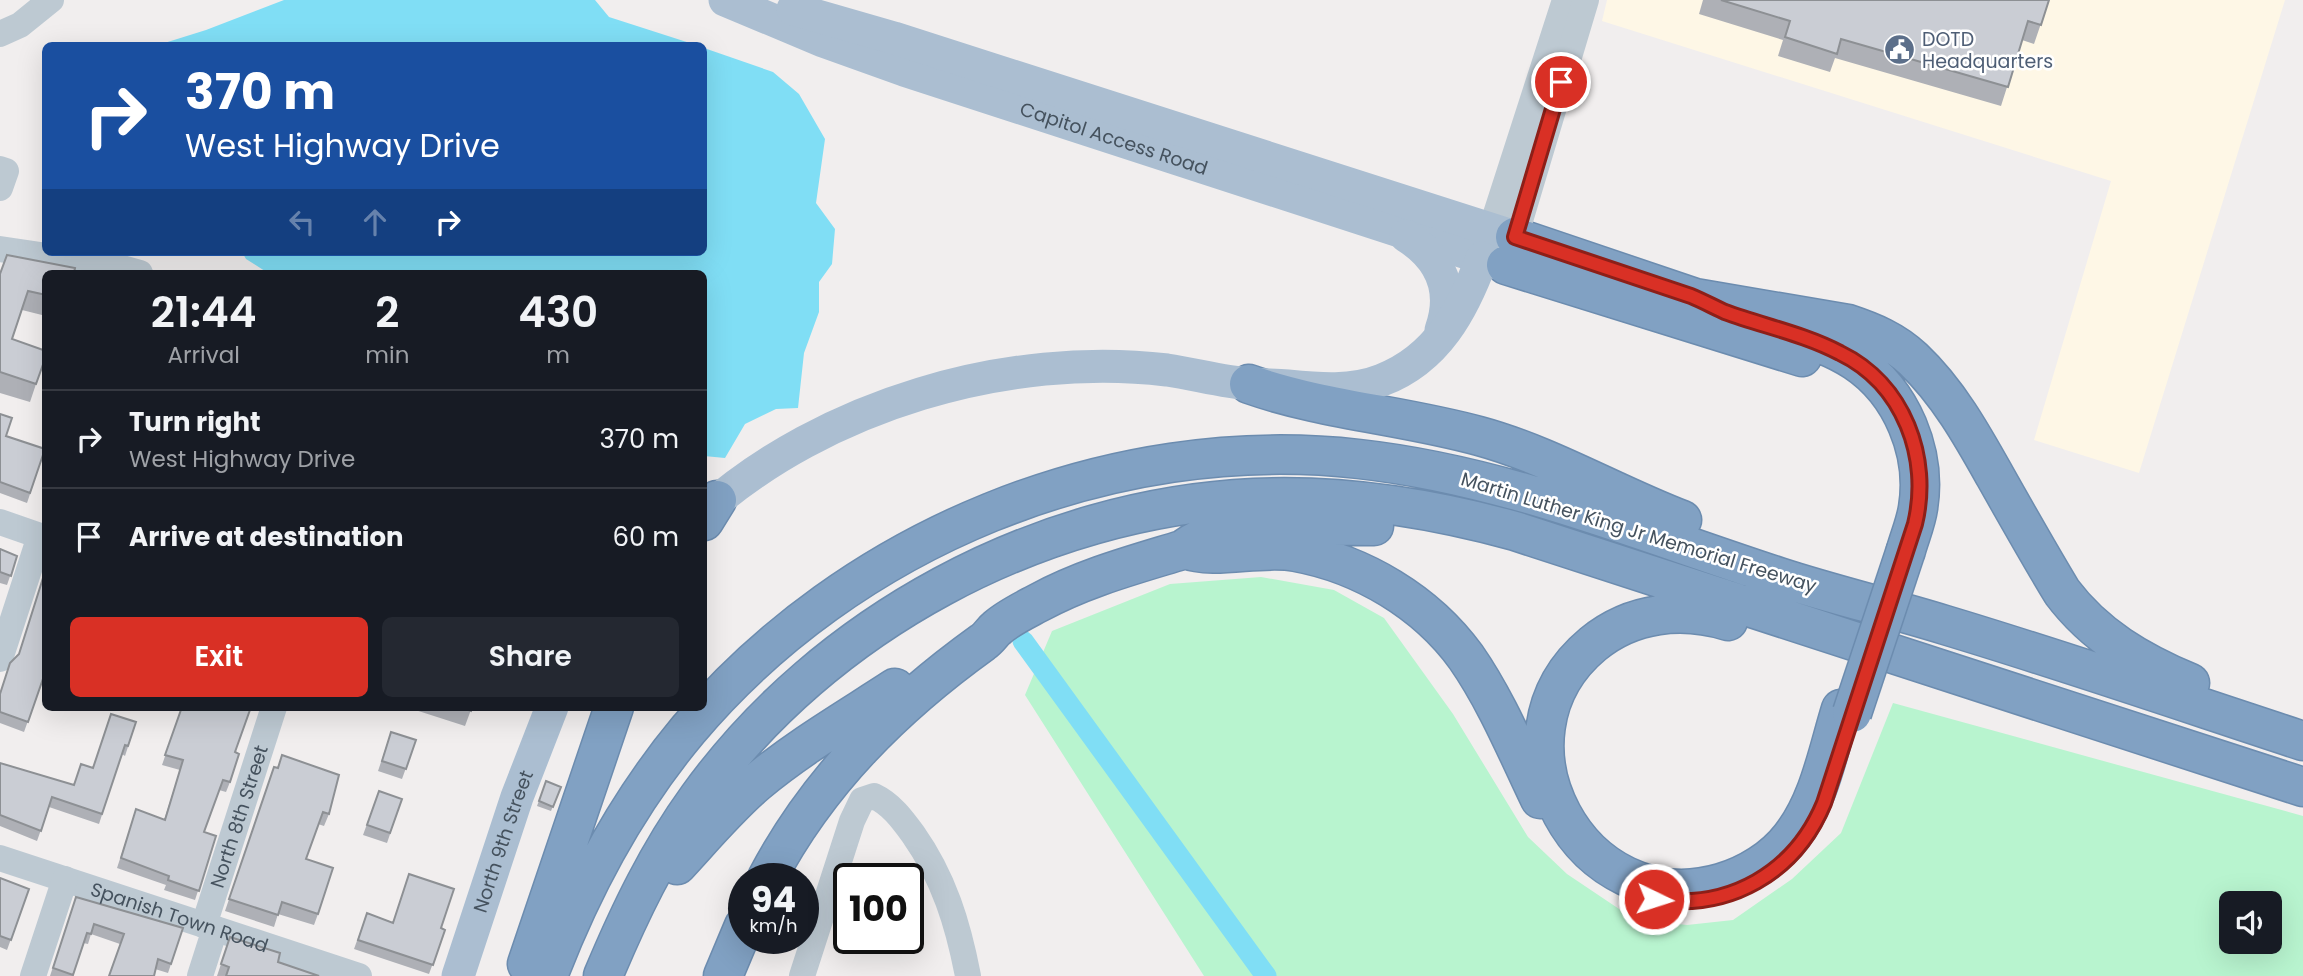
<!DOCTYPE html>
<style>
body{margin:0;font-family:Poppins,sans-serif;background:#242831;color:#f1f3f6;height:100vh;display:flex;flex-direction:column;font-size:26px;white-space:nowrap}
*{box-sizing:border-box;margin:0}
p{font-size:23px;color:#9ea1a6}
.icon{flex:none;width:38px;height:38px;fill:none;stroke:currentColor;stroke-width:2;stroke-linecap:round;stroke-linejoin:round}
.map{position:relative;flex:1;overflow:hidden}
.details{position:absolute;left:42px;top:270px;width:665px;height:441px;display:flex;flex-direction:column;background:#171b24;border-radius:10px;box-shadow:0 7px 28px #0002}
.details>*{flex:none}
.top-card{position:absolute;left:42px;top:42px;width:665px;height:214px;border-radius:10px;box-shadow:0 7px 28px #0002;background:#1a4fa0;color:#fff;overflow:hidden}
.controls{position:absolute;left:2219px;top:891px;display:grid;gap:14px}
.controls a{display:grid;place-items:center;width:63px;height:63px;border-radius:10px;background:#171b24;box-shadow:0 7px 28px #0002;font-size:35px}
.speed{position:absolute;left:728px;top:863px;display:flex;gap:14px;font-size:35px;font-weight:700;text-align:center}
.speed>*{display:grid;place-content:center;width:91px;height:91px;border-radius:50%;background:#171b24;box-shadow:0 7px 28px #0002;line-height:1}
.speed small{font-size:18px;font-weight:400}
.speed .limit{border:4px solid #111;border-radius:10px;background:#fff;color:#111}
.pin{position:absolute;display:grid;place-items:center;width:60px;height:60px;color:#fff;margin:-30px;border:4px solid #fff;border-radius:50%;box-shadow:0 2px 7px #0007}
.me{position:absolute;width:77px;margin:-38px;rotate:94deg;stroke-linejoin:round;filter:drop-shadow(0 0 5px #0008)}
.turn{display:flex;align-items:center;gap:24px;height:147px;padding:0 28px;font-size:32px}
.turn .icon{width:91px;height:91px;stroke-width:2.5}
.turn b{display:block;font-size:49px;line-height:60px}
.lanes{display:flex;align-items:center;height:66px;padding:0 28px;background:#0003;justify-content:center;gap:35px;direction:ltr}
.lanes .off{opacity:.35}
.eta{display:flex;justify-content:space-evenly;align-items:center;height:119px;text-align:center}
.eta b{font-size:42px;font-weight:600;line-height:49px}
.button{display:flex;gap:14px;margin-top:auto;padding:14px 28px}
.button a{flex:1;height:80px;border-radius:10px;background:#d93025;color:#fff;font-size:28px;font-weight:600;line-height:80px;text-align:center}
.button a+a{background:#242831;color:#f1f3f6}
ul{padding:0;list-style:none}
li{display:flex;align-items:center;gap:21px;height:98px;padding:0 28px;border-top:2px solid #363941}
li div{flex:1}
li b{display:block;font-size:26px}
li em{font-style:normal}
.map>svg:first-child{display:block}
.commercial{fill:#fef7e6}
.green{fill:#b8f4cf;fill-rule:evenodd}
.water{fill:#80def5}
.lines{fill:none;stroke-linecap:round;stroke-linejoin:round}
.canal{stroke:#80def5;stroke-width:21}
.highway-casing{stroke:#6c8caf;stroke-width:41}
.minor{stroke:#bdc9d2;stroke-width:26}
.major{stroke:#abbed1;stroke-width:33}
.highway{stroke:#81a1c3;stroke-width:38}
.highway-bridge-casing{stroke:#6c8caf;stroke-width:41;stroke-linecap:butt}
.highway-bridge{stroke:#81a1c3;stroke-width:38}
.wall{fill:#aeb0b6}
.building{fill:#cacdd4;stroke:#8d9094;stroke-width:2}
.route-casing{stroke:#8d1f18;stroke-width:18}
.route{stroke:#d93025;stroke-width:12}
.labels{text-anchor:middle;stroke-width:5;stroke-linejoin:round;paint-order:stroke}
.service-label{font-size:19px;fill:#4e5e75;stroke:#fff;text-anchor:start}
.street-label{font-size:19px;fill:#45525e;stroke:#fff}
</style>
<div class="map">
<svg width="2303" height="976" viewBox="0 0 2303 976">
<rect width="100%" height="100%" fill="#f1eeee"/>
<!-- commercial -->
<path class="commercial" d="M1607,0H2285L2139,473L2034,440L2111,181L1602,21Z"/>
<!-- green -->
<path class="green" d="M1261,577L1334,590L1384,618L1453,714L1528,837L1567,874L1634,919L1687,925L1733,920L1792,879L1841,833L1893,703L2303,816V976H1204L1025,695L1052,631L1170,584ZM2231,903H2270V942H2231Z"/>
<!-- water -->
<path class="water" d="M284,0H595L609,17L696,45H158L206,30Z
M704,48L773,72L799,94L825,139L816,203L835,229L832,264L819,282V312L804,353L798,408L776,409L745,424L725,458L704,456V273H268L246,259L242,252H704Z"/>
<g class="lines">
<!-- canal -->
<path class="canal" d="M1023,641L1266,976"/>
<defs>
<path id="highway" d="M1515,237L1695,298L1718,308
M1506,265L1802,357
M1695,298L1848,324C1872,332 1894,341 1913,359C1948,392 1972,435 1995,476C2017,515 2039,554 2062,592C2095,636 2140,662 2190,683
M1775,328C1802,337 1831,345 1855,361C1902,392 1927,453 1918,508C1916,522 1910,536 1906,550
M1249,384C1323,410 1403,415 1479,436C1549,455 1614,494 1682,520
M704,521L717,500
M1185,549C1216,561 1260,545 1296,552C1362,564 1426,602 1466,657C1496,700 1517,751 1540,799
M1728,621C1682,607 1632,612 1593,644C1480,738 1581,924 1721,883C1748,875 1774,859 1791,837C1819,802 1828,751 1841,709
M677,865C703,837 727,808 756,783C799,747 849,718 895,688
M767,878C818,781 894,706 983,642C989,638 992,632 997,628C1008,618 1025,610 1038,603C1084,578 1133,565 1182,550C1188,547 1193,541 1200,540C1257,527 1315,525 1374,526
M527,964L614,707
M548,976C582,887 627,803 688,730C849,539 1110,431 1359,459C1504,475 1641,532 1779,577C1834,595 1890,608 1945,625C2065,661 2184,702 2303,741
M603,976C629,914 658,853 698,798C824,623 1039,508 1254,498C1343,494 1431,508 1515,531L2303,787
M723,976L744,926"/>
</defs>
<!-- highway casing -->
<use href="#highway" class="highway-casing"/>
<!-- minor -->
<g class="minor">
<path d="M0,34L20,25L51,0"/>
<path d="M0,169L6,171L0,188"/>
<path d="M1485,248L1565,0"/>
<path d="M0,249L115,266L140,273"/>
<path d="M1510,254L1586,0"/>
<path d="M0,522L46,538"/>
<path d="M0,659L40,536"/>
<path id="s1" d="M0,858L359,976"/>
<path id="s2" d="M204,925L274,707"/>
<path d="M33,976L65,879"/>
<path d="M200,976L215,929"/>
<path d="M802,976L852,821L862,800L874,796C891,804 902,819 913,834C944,878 958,924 968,976"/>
</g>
<!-- major -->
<g class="major">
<path id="s3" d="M725,0L823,41L904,70L1504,265"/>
<path d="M793,9L894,38L1515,237"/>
<path d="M1406,236C1441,258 1455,291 1441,330"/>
<path d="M704,512C824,405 1008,351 1167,370C1195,374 1223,382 1251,384C1263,385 1275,385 1288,386C1319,389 1352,392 1382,380C1437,359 1463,310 1482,258"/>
<path id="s4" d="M458,976L517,797L552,707"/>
</g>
<!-- highway -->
<use href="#highway" class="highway"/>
<defs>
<path id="highway-bridge" d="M1852,713L1906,550"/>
</defs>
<!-- highway-bridge casing -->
<use href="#highway-bridge" class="highway-bridge-casing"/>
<!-- highway-bridge -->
<use href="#highway-bridge" class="highway-bridge"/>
</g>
<!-- wall -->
<path class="wall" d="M1703,0H2049L2034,44L2022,40L2001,106L1835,58L1830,72L1778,56L1783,40L1699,14Z
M0,273H46V316L22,310L12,339L36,384L30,402L0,393Z
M0,414L6,436L45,449L27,503L0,493Z
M0,549L17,556L7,585L0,583Z
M46,670L24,732L0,723V693Z
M182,707L235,752L230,782L226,792L219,790L204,832L216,836L195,900L164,890L166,885L117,868L133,819L164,820L180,770L162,765Z
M406,707H472L465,726Z
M136,722L125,756L122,754L99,824L49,807L37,841L0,826V763L74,785L93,768Z
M391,732L416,740L402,779L378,771Z
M274,767L329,814L324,826L318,824L306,859L318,914L314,925L278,914L274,927L225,911Z
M546,781L561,787L551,811L537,806Z
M379,791L402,799L387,843L363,835Z
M0,878L29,889L7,950L0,947Z
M76,897L183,928L168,973L155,969L120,944L91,934L88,944L83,943L73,976H50Z
M367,913L392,922L445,930L429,974L354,949Z
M230,937L278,962L319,976H217Z"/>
<!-- building -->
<path class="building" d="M1721,0H2049L2041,25L2028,21L2008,87L1841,39L1837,54L1785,37L1790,21Z
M7,255L75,268L74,273H46V295L28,291L12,339L46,351V356L36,384L0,372V274Z
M0,414L12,418L6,436L45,449L30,493L0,482Z
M0,549L17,556L11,576L0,572Z
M43,578L46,579V670L28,722L0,712V694L10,663L19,654Z
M182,707H251L235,752L239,754L230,782L223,780L204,832L216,836L199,891L168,880L169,876L121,858L136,809L165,820L183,760L165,755Z
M460,707H472L471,711Z
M111,714L136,722L128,746L125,745L102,814L52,797L41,831L0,815V763L74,785L81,764L93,768Z
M391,732L416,740L406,769L382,761Z
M282,755L339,775L329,814L323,812L306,859L333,868L318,914L282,902L278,915L229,899L274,767L278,768Z
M546,781L561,787L553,807L539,801Z
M379,791L402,799L390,833L367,825Z
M409,874L454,889L441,928L445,930L433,965L358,940L367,913L393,923Z
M0,878L29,889L11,940L0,936Z
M76,897L183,928L171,964L158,959L154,976H109L124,934L94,924L91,934L87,933L73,975L53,968Z
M230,937L280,953L278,962L319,976H226L229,967L221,964Z"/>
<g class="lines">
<defs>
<path id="route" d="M1561,82L1515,237C1574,257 1633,276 1691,296C1703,301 1714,307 1725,312C1763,326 1804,334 1840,353C1904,384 1931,458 1915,524L1824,803C1795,873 1729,911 1654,899"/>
</defs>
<!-- route casing -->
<use href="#route" class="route-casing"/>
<!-- route -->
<use href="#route" class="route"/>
</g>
<!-- icons -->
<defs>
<symbol id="civic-disc" viewBox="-11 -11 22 22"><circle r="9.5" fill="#5c6f8a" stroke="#fff"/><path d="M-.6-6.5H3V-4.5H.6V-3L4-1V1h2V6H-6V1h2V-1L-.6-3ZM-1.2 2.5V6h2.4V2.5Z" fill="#fff"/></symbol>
</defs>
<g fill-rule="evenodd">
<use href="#civic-disc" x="1882" y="32" width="35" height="35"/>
</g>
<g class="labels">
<!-- service labels -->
<g class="service-label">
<text x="1922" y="46">DOTD<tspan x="1922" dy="22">Headquarters</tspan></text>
</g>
<!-- street labels -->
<g class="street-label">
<text dy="7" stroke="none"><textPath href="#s3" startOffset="413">Capitol Access Road</textPath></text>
<text transform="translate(1639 532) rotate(17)" y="7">Martin Luther King Jr Memorial Freeway</text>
<text dy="7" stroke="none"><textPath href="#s2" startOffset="114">North 8th Street</textPath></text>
<text dy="7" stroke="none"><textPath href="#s4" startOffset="142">North 9th Street</textPath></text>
<text dy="7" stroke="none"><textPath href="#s1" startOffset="189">Spanish Town Road</textPath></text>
</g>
</g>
</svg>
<div class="controls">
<a><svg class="icon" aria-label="sound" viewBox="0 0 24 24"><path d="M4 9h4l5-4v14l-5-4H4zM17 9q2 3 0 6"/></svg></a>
</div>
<div class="speed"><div>94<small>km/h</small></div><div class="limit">100</div></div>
<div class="pin" style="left:1561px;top:82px;background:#d93025"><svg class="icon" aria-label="arrive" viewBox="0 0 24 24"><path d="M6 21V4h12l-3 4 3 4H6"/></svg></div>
<svg class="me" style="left:1654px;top:899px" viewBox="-20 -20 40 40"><circle r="17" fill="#d93025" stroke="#fff" stroke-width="3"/><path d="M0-11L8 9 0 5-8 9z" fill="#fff"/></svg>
<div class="top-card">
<div class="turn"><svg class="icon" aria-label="right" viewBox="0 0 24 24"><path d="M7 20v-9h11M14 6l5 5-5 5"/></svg><div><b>370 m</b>West Highway Drive</div></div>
<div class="lanes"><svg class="icon off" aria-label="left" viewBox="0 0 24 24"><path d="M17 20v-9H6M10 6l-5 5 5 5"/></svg><svg class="icon off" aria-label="ahead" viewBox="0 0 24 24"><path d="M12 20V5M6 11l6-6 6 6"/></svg><svg class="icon" aria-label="right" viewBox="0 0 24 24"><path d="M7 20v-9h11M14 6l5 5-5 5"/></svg></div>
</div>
<section class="details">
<div class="eta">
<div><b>21:44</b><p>Arrival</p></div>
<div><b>2</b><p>min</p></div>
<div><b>430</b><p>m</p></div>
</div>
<ul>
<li><svg class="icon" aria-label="right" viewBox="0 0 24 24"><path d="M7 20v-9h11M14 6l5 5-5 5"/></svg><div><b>Turn right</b><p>West Highway Drive</p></div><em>370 m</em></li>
<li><svg class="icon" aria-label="arrive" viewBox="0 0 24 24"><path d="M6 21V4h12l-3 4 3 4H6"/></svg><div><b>Arrive at destination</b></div><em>60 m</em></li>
</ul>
<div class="button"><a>Exit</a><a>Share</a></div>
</section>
</div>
